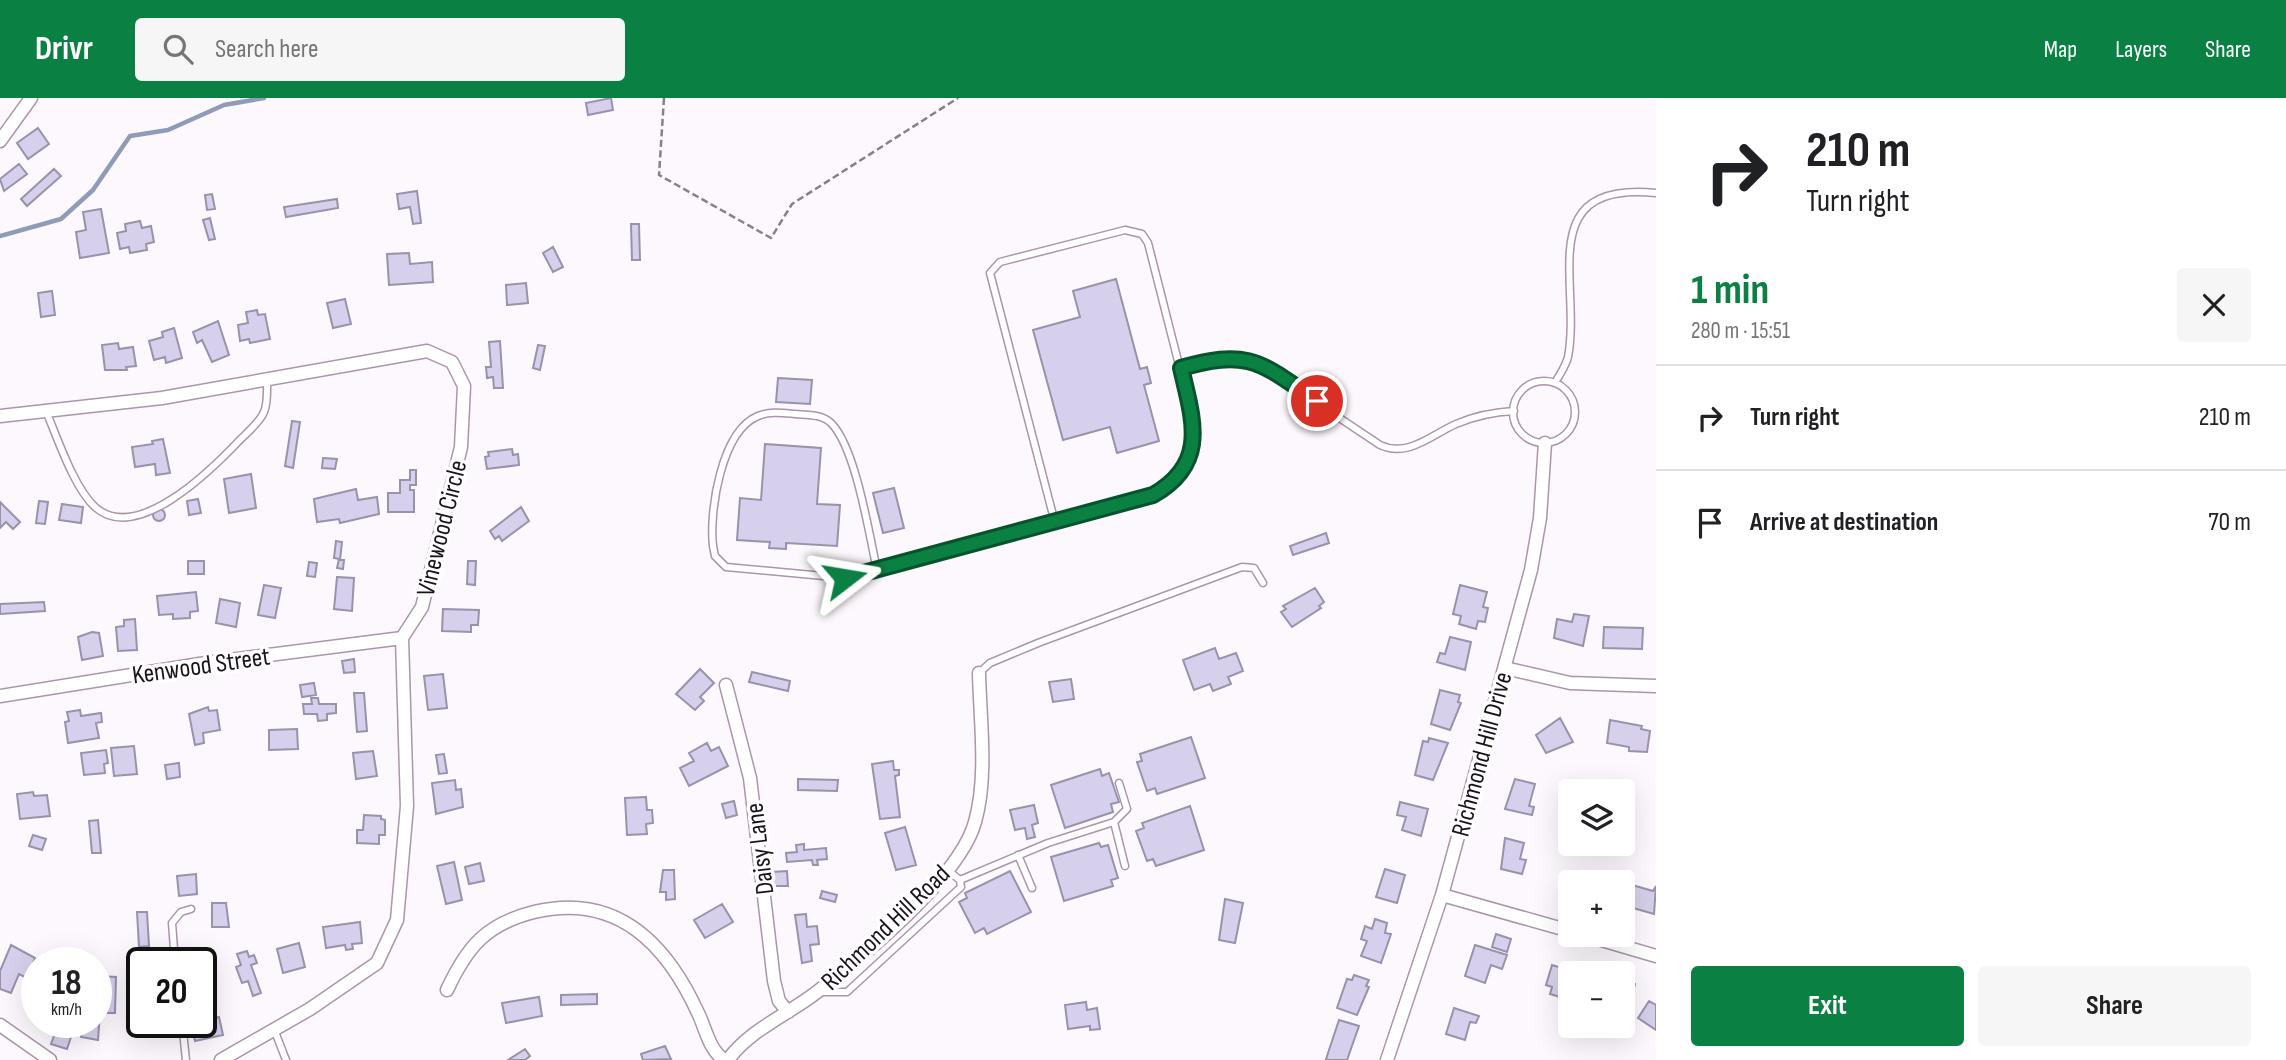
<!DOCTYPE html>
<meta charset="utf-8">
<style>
body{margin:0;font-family:"Sofia Sans Condensed",sans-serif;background:#f6f6f6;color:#202124;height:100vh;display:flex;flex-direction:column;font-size:26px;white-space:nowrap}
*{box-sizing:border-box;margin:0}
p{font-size:23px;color:#757577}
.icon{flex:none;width:38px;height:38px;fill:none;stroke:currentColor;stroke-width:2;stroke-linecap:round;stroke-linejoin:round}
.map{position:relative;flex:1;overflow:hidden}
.sheet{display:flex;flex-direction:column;background:#fff;width:630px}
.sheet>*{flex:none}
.top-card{background:#fff;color:#202124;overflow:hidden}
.buttons{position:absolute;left:1558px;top:681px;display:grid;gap:14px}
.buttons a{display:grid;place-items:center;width:77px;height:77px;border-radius:7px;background:#fff;box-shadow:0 7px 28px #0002;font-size:35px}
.speed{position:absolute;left:21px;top:849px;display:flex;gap:14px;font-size:35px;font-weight:700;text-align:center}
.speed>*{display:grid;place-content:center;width:91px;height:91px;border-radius:50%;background:#fff;box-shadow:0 7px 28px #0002;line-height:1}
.speed small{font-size:18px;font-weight:400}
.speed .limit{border:4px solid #111;border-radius:10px;background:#fff;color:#111}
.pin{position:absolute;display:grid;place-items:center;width:60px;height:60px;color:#fff;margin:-30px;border:4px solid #fff;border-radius:50%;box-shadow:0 2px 7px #0007}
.me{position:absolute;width:77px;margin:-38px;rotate:76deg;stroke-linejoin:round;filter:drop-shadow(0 0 5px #0008)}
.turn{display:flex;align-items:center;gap:24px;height:147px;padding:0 35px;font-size:32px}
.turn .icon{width:91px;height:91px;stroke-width:2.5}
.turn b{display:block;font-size:49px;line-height:60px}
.round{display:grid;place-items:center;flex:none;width:74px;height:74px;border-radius:7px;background:#f6f6f6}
.summary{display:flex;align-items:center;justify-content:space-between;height:119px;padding:0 35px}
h1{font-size:42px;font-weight:700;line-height:52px;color:#0b8043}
.action{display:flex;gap:14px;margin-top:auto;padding:14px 35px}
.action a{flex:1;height:80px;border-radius:7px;background:#0b8043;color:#fff;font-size:28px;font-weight:700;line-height:80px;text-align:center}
.action a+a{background:#f6f6f6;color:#202124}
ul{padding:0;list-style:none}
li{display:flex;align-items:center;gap:21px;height:105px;padding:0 35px;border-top:2px solid #e0e0e0}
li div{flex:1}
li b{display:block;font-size:26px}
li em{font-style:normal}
header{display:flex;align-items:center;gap:42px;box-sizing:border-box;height:98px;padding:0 35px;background:#0b8043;color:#fff}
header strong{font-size:33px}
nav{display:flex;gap:38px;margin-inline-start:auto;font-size:24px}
.search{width:490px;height:63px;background:#f6f6f6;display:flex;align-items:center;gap:18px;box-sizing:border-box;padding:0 24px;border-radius:7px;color:#757577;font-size:26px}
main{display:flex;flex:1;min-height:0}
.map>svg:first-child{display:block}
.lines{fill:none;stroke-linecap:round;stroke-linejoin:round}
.stream{stroke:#8f9cb8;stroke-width:4.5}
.building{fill:#d6d0ec;stroke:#9892ac;stroke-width:2}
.lane-casing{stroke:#ab95ab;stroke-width:9}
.street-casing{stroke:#ab95ab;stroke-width:15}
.path{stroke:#878087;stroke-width:2.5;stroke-dasharray:7 3.5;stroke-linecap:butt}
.lane{stroke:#fff;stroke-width:6}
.street{stroke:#fff;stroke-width:12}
.route-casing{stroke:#07532c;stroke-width:18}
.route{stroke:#0b8043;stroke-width:12}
.labels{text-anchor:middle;stroke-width:7;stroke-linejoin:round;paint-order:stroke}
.street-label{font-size:26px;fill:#1a121a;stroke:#fff}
</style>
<header>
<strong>Drivr</strong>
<div class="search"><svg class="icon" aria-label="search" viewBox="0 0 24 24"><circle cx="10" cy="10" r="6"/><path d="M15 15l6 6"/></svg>Search here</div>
<nav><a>Map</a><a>Layers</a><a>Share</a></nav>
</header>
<main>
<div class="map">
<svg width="1656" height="962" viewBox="0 0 1656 962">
<rect width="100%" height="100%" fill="#fdf8fd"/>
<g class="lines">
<!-- stream -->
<path class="stream" d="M0,138L61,121L93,92L130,38L168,32L224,7L264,0"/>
</g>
<!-- building -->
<path class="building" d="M611,0L613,12L588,17L586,5Z
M38,30L49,46L28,61L17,45Z
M19,66L27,76L4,93L0,81Z
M54,71L61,78L27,108L21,101Z
M417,93L421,125L413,126L410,109L399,111L397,96Z
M212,96L215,111L207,112L205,97Z
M337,101L338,110L286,119L284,109Z
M101,111L109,155L80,160L76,134L86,132L83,114Z
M210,120L215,141L209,142L203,122Z
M140,123L142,130L151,128L154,144L146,146L147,152L130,155L129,149L120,151L117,135L126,133L125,126Z
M631,126H639L640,162H632Z
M553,149L563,169L553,174L543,155Z
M409,155L410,166L432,164L433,184L389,187L387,156Z
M1116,181L1140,271L1147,269L1151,285L1144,287L1159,343L1117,355L1110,329L1063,342L1033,232L1080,219L1073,193Z
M526,185L528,205L507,207L506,187Z
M52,193L55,217L41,219L38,195Z
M345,201L351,226L333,230L327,205Z
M257,212L258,217L265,216L270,241L250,245L249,241L240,243L238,227L248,225L246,214Z
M218,223L229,257L212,264L202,242L197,245L193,234Z
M174,230L182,260L166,265L165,259L154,262L149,243L163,239L162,234Z
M500,243L503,290H494L493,279L487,280L486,269H491L489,244Z
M118,245L119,251L133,249L136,268L126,269L127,272H105L102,247Z
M538,247L545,248L540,272L533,270Z
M778,280L812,282L810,306L776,304Z
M292,323L300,324L293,370L285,368Z
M163,341L170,375L156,377L155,366L135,369L132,349L153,346L152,343Z
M765,346L821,350L817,406L840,407L837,448L786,445V451L769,450L770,444L737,442L740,400L761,402Z
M512,351L513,357L518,356L519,367L487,371L485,359L489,358L488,354Z
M323,360L337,361L335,371L322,370Z
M410,372H416V387H410V392H414V414H388V395H400V382H410Z
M251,376L256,410L229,415L224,381Z
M894,390L904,430L883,435L873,395Z
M356,391L358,402L377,399L379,416L340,425L339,421L317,424L314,401Z
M198,401L201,415L189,417L187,403Z
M39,403L48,404L45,426L36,425Z
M0,404L20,424L13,431L6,424L0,430Z
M62,406L83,409L81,425L59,422Z
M521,409L529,423L502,443L499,438L495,441L490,433Z
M153 417a6 6 0 1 1 12 0a6 6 0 1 1-12 0Z
M1326,435L1329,445L1293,457L1290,448Z
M336,443L342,444L340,462H344L343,471L337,470L339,461L334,460Z
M188,463H204V476H188Z
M468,463H476L475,487L467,486Z
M309,464L317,465L315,479L307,478Z
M337,479L354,480L352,513L334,511Z
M264,487L281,490L275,520L258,517Z
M1460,487L1487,494L1483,509L1488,510L1485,524L1478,523L1476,531L1459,526L1461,518L1453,516Z
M1315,490L1324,504L1319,508L1321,510L1292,529L1281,514L1286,511L1283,508Z
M196,494L198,513L190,514V520L173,521V516L159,517L157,498Z
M220,501L240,505L236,529L216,525Z
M44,504L45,513L0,516V506Z
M443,511L479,512L478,527H471V534L442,533Z
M1574,516L1589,518L1583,548L1554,540L1557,521L1572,524Z
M135,521L137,552L118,553L116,529L124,528V522Z
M1604,529L1643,530L1642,551L1603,550Z
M92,534L99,535L103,558L82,562L78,539Z
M1450,539L1471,544L1465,572L1437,564L1440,555L1445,556Z
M1215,550L1219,561L1236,555L1243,573L1228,579L1231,586L1213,593L1210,586L1194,592L1183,562Z
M354,561L355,574L344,575L342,563Z
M700,571L714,585L700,599L704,603L695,612L676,596Z
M752,574L790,583L788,593L749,584Z
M443,576L447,610L428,612L424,578Z
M1071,581L1074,601L1053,604L1049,584Z
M314,585L316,597L302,599L300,587Z
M1440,592L1460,597L1458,604L1461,605L1450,632L1431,626Z
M354,595H364L367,633L357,634Z
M311,600H318L319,606H336V615L327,616V622L318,623L317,616H304L303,606H312Z
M208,609L209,613L217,612L220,632L203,635L204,645L195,647L189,616Z
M80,612L81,618L101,615L102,624L96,625L99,640L68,645L65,624L69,623L67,614Z
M1560,620L1573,644L1546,655L1536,637Z
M1610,622L1642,628L1641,631L1650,633L1647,654L1629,653V649L1607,645Z
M297,631L298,651L269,652V632Z
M1191,639L1205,680L1157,696L1155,690L1147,693L1137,664L1142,663L1140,656Z
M1429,640L1448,645L1433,682L1415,677L1423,643L1428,644Z
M707,645L711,653L719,649L728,668L689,688L680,670L694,663L689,655Z
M134,648L137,676L114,678L111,650Z
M106,652L108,665L104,666L105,675L84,677L81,655Z
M373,653L377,678L356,681L353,655Z
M444,656L447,675L439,676L436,657Z
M893,663L894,672H899V677L895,678L900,719L880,721L872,666Z
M179,665L180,679L167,681L165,667Z
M1100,671L1102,678L1109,675L1119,704L1111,706L1113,714L1065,730L1051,687Z
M798,681L838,682L837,693L798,692Z
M1515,681L1535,686L1529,708L1534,709L1532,717L1505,711Z
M455,682L456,692L461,691L463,709L436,716L432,685Z
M33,694L34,698L47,697L50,718L20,721L17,696Z
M646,699L647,712H652L653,725L646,726L647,736L627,737L625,700Z
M734,703L737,717L726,720L722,706Z
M1400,704L1428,711L1421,738L1402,732L1406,719L1397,717Z
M1034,707L1038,725L1032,727L1035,739L1027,741L1025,730L1015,732L1010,712Z
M1190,708L1204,752L1156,768L1153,761L1147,763L1136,733L1144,730L1142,725Z
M364,717L381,718V721L385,722V737H379V746L357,745V732H363Z
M98,722L101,755H92L89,723Z
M905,729L916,767L896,772L885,735Z
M33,737L46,741L42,752L29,748Z
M1505,740L1524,745L1520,761L1526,762L1522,776L1501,771Z
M1099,745L1101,749L1108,747L1118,780L1111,782L1113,788L1064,803L1051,759Z
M804,746V752L826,750L827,761L817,762L818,767H813L812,762L787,764L786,755L797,754L796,747Z
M454,764L462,802L446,806L437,768Z
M480,765L484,783L469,786L465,769Z
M1385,771L1405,777L1397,805L1376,799Z
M663,772H674L675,801L666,802V794H660Z
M787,773L788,788H773L772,774Z
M1010,773L1031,814L987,836L984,830L975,835L959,804L967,800L965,795Z
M1577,773L1612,783L1611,784H1574Z
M196,776L197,796L179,798L177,778Z
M1632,787L1653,793L1656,788L1654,816L1626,808Z
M822,793L837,797L835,804L820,800Z
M1225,801L1243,805L1235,845L1219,842Z
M212,805H226L229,829H212Z
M722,806L733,824L705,840L694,822Z
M137,814H147L149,848L139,849Z
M806,816L807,829L817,828L819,846L810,847L812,863L802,865L795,817Z
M1375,821L1387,825L1385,835L1391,836L1381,865L1361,858L1367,843L1361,841L1365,828L1372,831Z
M360,824L362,845L352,846L353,851L346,852L345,847L326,850L323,829Z
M1496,836L1511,841L1507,854L1492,849Z
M299,845L305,869L283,875L277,851Z
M11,847L35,860L27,880L19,876L11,895L0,891V873Z
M1475,847L1507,857L1502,871L1491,867L1485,885L1465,878Z
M247,853L249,859L254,857L257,865L251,867L261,895L253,898L248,883L242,885L236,869L241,867L237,856Z
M1552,867L1578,875H1570V902L1550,896L1552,889L1546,887Z
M1354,877L1369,882L1366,888L1369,889L1357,917L1337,910L1347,881L1352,882Z
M99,878L116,879L115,915H100L98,942L81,939L84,924H96Z
M1622,879L1635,886L1628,913L1622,912Z
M597,896V906L561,907V897Z
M539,899L542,918L506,925L502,905Z
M1649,903L1656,907V932L1638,920Z
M1086,904L1087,912L1097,910L1100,931L1090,932V928L1068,931L1065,907Z
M1454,910L1479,918L1476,925L1470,924L1465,942L1446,936Z
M219,919L223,937L195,943L191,926Z
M1339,922L1359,928L1347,962H1329L1326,961Z
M59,924H76L67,951L51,946Z
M665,948L671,961L643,962L641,956Z
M525,951L530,958L525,962H508Z"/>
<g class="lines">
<defs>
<path id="lane" d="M1181,270L1219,260L1254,263L1380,347C1408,360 1431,337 1456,326C1475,318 1493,314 1514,313
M1556,283C1561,275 1566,267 1568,259C1582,185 1532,83 1656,95
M1513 314a31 31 0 1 1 62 0a31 31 0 1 1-62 0Z
M46,313C57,339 74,390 95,409C136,446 209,374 236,346C244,337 259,326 264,314C268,305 267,291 267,282
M877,472C869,436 856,350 831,325C822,316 807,317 795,316C783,315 770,313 758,318C721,333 709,414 713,448L715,458L726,469L845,480L1152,397L1168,388L1190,358L1194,326L1148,145L1142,136L1125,132L1000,164L990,175L1054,421
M979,575L990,565L1038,545L1242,469L1254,470L1263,485
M1114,724L1127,711L1119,685
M1018,757L1032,790
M960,782L1048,745L1114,724L1125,768
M175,864L172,825L181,814L191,811
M819,894H847L961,789L960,782L947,772
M182,924L186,962
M274,931L286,962"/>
<path id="street" d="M0,43L31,0
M0,318L162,300L427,253L452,264L464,288L461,349L422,509L402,540L407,708L397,822L377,865L310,911L221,962
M1505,570L1570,585L1656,588
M726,587L750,680L774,883L779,903L788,914
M0,598L206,565L402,540
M1442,797L1570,833
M1581,836L1656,858
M447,892C467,849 486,826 534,814C617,794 667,846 699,917C706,932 710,954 725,962
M0,927L50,962
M728,962C749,932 789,916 817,894C863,858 960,779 975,724C988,678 980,623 979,575
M1387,962L1442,797L1531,472L1540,420L1545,345"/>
</defs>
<!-- lane casing -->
<use href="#lane" class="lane-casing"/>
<!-- street casing -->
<use href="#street" class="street-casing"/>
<!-- path -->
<path class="path" d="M664,0L659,77L771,140L792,106L958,0"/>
<!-- lane -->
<use href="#lane" class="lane"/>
<!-- street -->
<use href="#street" class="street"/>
</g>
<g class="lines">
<defs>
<path id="route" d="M845,480L1153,397C1209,365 1193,322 1181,270C1250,250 1261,265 1317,303"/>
</defs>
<!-- route casing -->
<use href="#route" class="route-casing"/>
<!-- route -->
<use href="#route" class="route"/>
</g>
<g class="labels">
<!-- street labels -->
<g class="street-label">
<text transform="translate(441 430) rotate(-76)" y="9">Vinewood Circle</text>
<text transform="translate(201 567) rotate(-8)" y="9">Kenwood Street</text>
<text transform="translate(1481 656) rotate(-75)" y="9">Richmond Hill Drive</text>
<text transform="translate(759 751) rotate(-97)" y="9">Daisy Lane</text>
<text transform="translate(885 829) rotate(-44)" y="9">Richmond Hill Road</text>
</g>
</g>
</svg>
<div class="buttons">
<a><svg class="icon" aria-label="layers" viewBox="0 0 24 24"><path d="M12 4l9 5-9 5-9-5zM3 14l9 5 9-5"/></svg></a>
<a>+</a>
<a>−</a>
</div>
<div class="speed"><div>18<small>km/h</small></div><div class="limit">20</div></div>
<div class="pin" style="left:1317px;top:303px;background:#d93025"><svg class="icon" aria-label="arrive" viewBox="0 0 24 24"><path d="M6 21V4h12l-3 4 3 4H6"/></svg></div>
<svg class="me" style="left:845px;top:480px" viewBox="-20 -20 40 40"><path d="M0-17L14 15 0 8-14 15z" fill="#0b8043" stroke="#fff" stroke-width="4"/></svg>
</div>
<section class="sheet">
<div class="top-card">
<div class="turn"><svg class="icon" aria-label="right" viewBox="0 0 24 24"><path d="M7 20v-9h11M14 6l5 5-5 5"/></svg><div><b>210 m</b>Turn right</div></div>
</div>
<div class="summary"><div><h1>1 min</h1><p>280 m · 15:51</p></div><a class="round"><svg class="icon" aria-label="close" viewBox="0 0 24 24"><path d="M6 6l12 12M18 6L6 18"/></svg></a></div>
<ul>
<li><svg class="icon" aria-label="right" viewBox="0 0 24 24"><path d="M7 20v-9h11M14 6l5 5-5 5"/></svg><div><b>Turn right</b></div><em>210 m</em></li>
<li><svg class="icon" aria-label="arrive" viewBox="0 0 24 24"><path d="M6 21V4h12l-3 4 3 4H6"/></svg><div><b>Arrive at destination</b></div><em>70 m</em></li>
</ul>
<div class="action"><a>Exit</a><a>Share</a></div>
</section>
</main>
